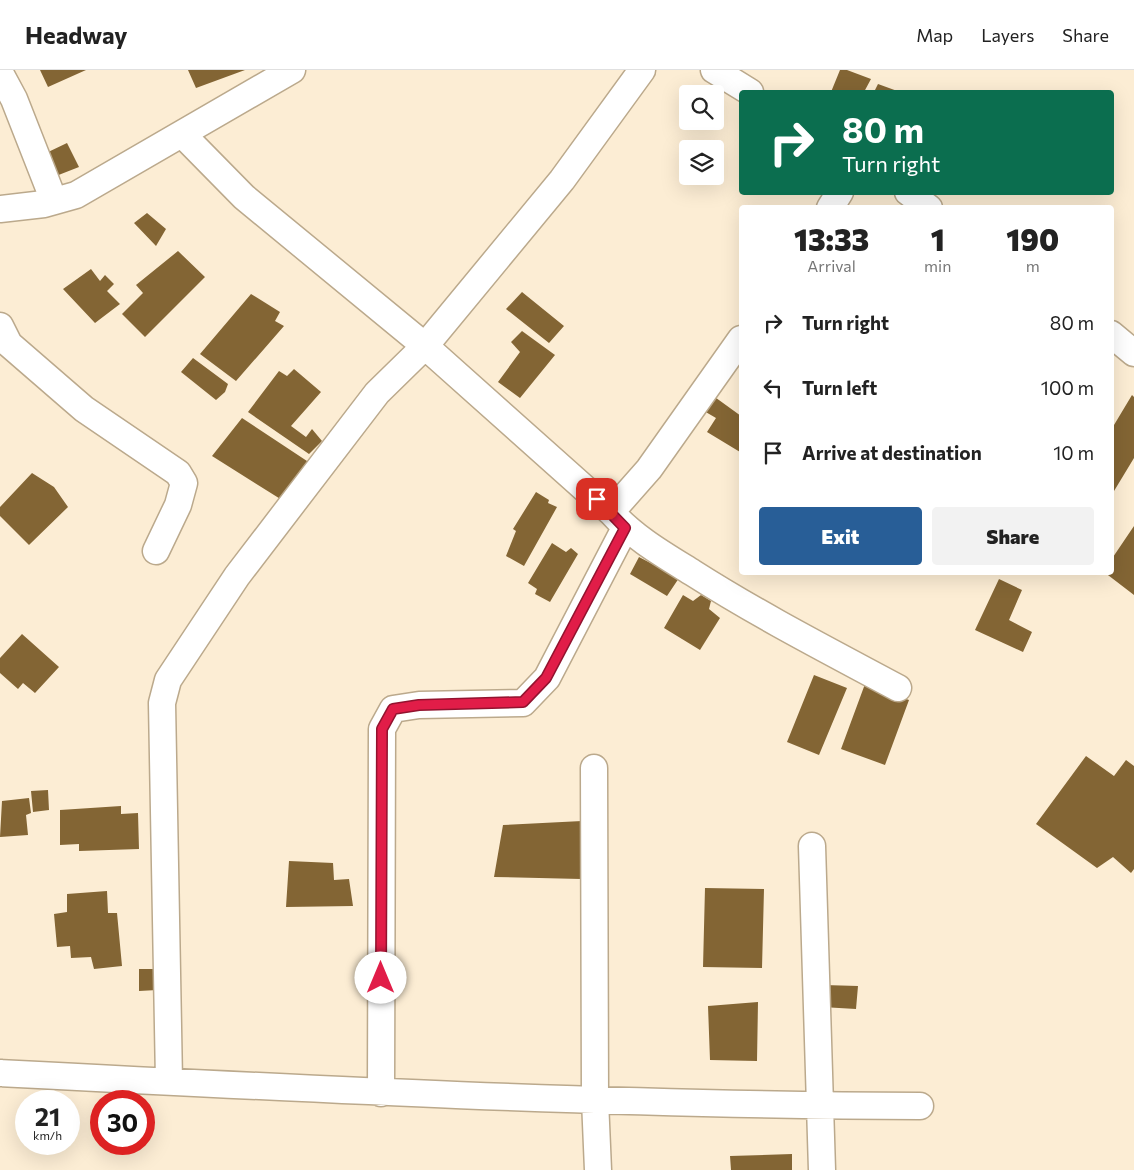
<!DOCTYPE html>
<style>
body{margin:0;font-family:Commissioner,sans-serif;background:#f2f2f2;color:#222;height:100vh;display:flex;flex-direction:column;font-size:19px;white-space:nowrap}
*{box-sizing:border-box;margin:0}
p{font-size:16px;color:#767676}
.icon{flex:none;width:28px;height:28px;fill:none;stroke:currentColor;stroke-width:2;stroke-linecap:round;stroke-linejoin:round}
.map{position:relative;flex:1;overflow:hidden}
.panel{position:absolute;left:739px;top:135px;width:375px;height:370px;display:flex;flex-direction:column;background:#fff;border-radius:5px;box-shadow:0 5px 20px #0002}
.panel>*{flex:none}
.banner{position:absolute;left:739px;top:20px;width:375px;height:105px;border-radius:5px;box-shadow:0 5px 20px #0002;background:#0b6e4f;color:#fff;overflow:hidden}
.fabs{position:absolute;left:679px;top:15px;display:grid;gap:10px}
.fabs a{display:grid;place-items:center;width:45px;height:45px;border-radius:5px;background:#fff;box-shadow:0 5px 20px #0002;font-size:25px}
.speed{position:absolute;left:15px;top:1020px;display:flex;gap:10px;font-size:25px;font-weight:700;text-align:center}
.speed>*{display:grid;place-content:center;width:65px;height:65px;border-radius:50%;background:#fff;box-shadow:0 5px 20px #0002;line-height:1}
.speed small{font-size:12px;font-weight:400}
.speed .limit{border:8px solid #d22;background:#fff;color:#111}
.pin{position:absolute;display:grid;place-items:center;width:42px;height:42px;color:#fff;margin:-21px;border-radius:10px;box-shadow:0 2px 8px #0006}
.me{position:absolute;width:55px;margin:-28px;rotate:0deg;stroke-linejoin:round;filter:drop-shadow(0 0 4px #0008)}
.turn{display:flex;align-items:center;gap:18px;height:105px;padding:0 20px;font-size:22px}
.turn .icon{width:65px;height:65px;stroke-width:2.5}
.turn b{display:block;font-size:35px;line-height:42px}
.eta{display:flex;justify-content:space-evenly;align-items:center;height:85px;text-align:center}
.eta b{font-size:30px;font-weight:800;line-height:35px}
.action{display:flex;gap:10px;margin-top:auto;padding:10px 20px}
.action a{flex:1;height:58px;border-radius:5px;background:#285e97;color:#fff;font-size:20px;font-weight:800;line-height:58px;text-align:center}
.action a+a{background:#f2f2f2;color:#222}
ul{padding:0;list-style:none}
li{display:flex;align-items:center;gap:15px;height:65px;padding:0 20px}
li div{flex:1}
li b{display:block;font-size:19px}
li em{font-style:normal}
header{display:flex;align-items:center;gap:30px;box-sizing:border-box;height:70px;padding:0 25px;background:#fff;border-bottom:1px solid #e0e0e0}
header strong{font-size:24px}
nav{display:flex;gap:28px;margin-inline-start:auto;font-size:18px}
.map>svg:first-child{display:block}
.building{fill:#836534}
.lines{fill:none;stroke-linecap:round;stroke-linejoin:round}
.minor-casing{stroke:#bba98c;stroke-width:29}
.minor{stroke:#fff;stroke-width:26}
.route-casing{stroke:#92132f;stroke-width:12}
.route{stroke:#e11d48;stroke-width:9}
</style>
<header>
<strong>Headway</strong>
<nav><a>Map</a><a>Layers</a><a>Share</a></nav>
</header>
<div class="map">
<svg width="1134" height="1100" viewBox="0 0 1134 1100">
<rect width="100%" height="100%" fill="#fcedd4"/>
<!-- building -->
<path class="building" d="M40,0H86L48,17Z
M188,0H245L196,18Z
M840,0H847L871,9L864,22H831Z
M878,14L900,22H874Z
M67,73L79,97L56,106L44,84Z
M147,143L166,159L156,176L134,153Z
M178,181L205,207L145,267L122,244L143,223L136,215Z
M91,199L100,211L105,205L114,214L107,221L120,234L95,253L63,219Z
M522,222L564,256L549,273L506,239Z
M251,224L280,242L275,251L284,256L236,311L200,284Z
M522,261L555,285L520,328L498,312L520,282L511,272Z
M193,288L228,314L225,322L216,330L181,302Z
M294,299L321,322L291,356L306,367L312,359L322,371L309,384L248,342L279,301L287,306Z
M712,325L741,346L740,382L707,362L716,348L704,341Z
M1132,325L1134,327V388L1111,426V360Z
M242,348L310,393L282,430L212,386Z
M32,403L54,417L68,437L29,475L0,446V437Z
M536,422L549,430L548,433L557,437L524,496L506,486L516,461L513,459Z
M1134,456V525L1104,502H1111V490Z
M552,473L566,482L571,478L578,484L550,532L535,524L537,519L528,513Z
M639,487L679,508L667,526L630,504Z
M999,509L1022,520L1009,550L1032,562L1023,582L975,560Z
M683,525L693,531L701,525L711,531L709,539L720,548L700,580L664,558Z
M22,564L59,597L35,623L23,613L18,619L0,603V588Z
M814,605L847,618L819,685L787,672Z
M865,614L909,630L885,695L841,679Z
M1086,686L1114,706L1126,690L1134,696V799L1131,803L1113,787L1097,798L1036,754Z
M48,720L49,740L33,742L31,721Z
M29,728L31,743L26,745L28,765L0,767L2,731Z
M121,736V744L138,743L139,779L79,781V774L60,775V740Z
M582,751L581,809L494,807L503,755Z
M289,791L333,793L334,810L349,809L353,836L286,837Z
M705,818L764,819L762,898L703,897Z
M107,821L108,843H117L122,896L94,899L91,887L71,888L70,876L57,877L54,844L67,842V824Z
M139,899H156L157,920L139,921Z
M824,915L858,916L856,939L822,937Z
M758,932L757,991L710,990L708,936Z
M792,1084V1100H731L730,1086Z"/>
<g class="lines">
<defs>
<path id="minor" d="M714,0L750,22
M0,3L14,29L54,131
M183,65L244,127L425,276L611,442C634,468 664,485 693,503C759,545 829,581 898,618
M908,122L929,138
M830,138L840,122
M0,139L44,134L76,125L292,0
M0,256L9,274L84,339L178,403L184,413L178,435L156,481
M1111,264L1134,283
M611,442L649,399L741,269
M594,698L595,1030L598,1100
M812,776L822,1100
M0,1003C307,1019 613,1035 920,1036
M169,1011L162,633L168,610L237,506L377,323L425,276L562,110L642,0
M381,1023L382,659L393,639L419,635L523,633L547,608L625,458"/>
</defs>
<!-- minor casing -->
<use href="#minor" class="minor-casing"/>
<!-- minor -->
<use href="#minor" class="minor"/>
</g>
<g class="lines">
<defs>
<path id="route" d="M381,908L382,659L393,639L419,635L523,632L546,608L625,458L597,429"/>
</defs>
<!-- route casing -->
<use href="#route" class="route-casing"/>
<!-- route -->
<use href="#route" class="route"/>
</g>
</svg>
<div class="fabs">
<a><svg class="icon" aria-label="search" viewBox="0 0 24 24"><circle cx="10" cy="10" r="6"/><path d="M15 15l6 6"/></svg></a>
<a><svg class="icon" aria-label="layers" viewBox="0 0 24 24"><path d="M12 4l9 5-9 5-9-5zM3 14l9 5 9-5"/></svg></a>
</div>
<div class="speed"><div>21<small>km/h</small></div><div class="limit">30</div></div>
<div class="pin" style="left:597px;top:429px;background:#d93025"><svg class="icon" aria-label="arrive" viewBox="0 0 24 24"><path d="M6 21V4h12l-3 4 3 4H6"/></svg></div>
<svg class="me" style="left:381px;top:908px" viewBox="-20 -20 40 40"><circle r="19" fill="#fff"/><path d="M0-13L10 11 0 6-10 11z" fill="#e11d48"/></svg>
<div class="banner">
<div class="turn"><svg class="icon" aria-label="right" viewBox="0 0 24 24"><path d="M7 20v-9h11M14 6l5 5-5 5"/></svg><div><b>80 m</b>Turn right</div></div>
</div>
<section class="panel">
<div class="eta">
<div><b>13:33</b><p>Arrival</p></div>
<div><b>1</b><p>min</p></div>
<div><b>190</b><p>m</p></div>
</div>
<ul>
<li><svg class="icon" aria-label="right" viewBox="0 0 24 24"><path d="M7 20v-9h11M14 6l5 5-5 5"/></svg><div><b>Turn right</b></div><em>80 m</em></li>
<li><svg class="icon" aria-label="left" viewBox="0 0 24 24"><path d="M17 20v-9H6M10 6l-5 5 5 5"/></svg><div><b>Turn left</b></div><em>100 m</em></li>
<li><svg class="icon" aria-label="arrive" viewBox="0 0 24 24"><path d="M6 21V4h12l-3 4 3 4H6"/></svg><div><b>Arrive at destination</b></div><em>10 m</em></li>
</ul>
<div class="action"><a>Exit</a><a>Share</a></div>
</section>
</div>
